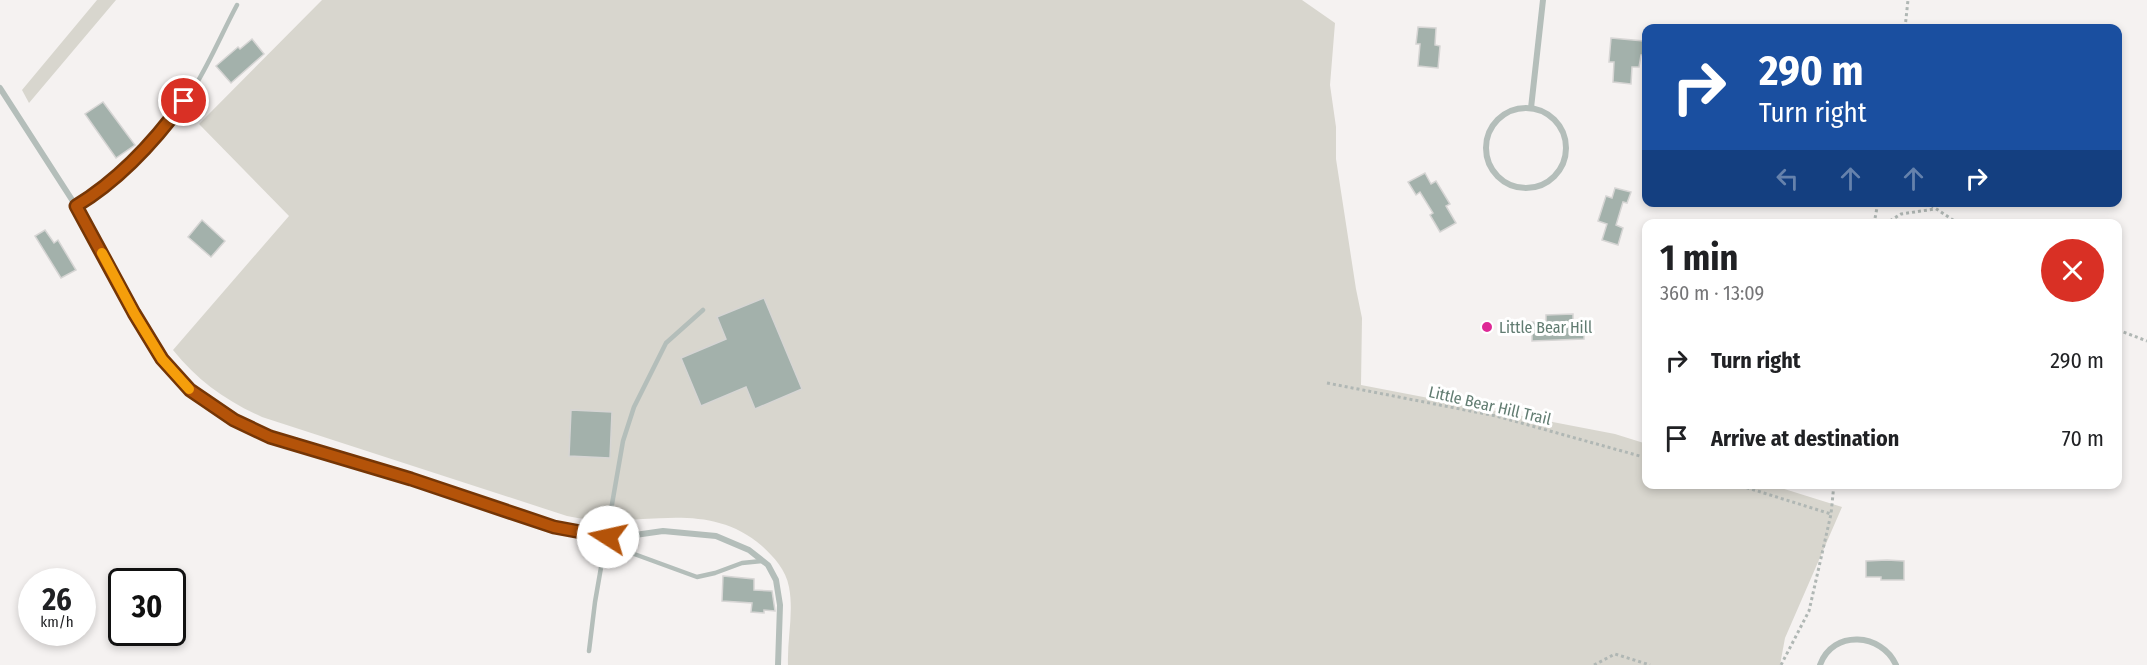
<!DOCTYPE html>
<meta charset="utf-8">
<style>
body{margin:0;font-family:"Fira Sans Condensed",sans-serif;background:#f6f6f6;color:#202124;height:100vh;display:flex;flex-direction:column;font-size:22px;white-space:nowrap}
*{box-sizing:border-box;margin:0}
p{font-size:20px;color:#757577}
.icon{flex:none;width:33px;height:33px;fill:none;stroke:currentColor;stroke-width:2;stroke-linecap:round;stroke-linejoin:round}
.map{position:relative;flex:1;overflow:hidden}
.side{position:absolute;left:1642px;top:219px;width:480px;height:270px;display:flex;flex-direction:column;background:#fff;border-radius:12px;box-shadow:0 3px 9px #0003}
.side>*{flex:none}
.banner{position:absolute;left:1642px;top:24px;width:480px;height:183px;border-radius:12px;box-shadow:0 3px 9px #0003;background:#1a4fa0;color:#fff;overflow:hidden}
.speed{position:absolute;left:18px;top:568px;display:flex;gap:12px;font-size:30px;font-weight:700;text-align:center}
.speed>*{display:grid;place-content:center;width:78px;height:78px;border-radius:50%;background:#fff;box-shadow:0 3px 9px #0003;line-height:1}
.speed small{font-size:15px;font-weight:400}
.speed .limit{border:3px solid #111;border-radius:9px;background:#fff;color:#111}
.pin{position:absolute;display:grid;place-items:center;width:51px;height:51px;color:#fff;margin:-26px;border:3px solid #fff;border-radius:50%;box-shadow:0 2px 6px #0007}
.me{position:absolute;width:66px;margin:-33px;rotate:280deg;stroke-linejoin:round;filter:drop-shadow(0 0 4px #0008)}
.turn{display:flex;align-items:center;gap:21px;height:126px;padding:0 18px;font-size:27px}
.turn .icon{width:78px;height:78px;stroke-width:2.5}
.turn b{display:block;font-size:42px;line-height:51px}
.lanes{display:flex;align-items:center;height:57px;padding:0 18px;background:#0003;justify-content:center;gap:30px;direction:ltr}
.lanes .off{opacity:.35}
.round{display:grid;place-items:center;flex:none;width:63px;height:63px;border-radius:32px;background:#f6f6f6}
.overview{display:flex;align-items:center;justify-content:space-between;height:102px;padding:0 18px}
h1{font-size:36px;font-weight:700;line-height:45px}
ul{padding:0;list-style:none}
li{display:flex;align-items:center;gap:18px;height:78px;padding:0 18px}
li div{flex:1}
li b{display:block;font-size:22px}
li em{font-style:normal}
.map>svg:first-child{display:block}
.green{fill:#d8d6ce}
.building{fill:#a3b1ab;stroke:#d6d5d4;stroke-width:1.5}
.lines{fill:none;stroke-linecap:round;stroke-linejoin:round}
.path{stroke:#b0b7b4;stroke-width:3;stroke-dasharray:3 3;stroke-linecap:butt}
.lane{stroke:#b4beba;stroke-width:4.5}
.street{stroke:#b4beba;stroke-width:6}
.route-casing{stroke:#753606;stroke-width:15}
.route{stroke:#b45309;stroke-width:10}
.slow{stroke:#f59e0b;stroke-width:10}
.poi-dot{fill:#de2996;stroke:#fff;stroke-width:2}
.labels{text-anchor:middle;stroke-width:6;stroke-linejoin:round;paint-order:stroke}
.poi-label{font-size:16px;fill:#617c71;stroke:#fff;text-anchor:start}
.street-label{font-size:16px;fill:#617c71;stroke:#fff}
</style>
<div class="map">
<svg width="2147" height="665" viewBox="0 0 2147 665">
<rect width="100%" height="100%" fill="#f5f2f1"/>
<!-- green -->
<path class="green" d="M97,0H116L29,103L22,90Z
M322,0H1302L1335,23L1330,85L1336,127V159L1356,289L1362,318L1361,385L1615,434L1647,444V484L1772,485L1842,507L1785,638L1780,665H788C787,639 794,613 789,587C786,570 774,557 762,546C703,495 634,532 567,516L262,417C226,401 197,380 173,350L289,216L199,124Z"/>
<!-- building -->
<path class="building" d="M1418,27L1436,28L1435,45L1440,46L1438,68L1418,66L1420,44H1416Z
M1611,38L1644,41L1643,55H1641L1639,67H1632L1631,84L1613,82L1614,62H1609Z
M252,39L264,54L231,83L216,66L238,47L240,49Z
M103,102L135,145L116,158L85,114Z
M1425,173L1431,184L1436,181L1450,204L1446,206L1456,223L1440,232L1430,215L1433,213L1420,192L1416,195L1408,182Z
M1615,188L1631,192L1627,203L1623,202L1616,225L1623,228L1618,245L1602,240L1607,224L1598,221L1606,196L1612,198Z
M202,220L225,241L211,257L188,237Z
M45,230L54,243L58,240L76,270L61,278L35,236Z
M764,298L802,389L755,409L746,387L701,406L681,358L726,339L717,317Z
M1573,314V323H1584V339L1532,341V322H1546V315Z
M571,410L612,412L610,458L569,456Z
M1887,560L1904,561V580H1881V577H1866V561Z
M723,576L754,579V590L772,591L775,611L764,610V613L751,612L752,603L722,601Z"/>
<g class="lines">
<!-- path -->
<path class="path" d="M1905,28L1908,0
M1926,202L1959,224
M1874,224L1878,202
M1885,224L1901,214L1935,209
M2118,330L2147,341
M1327,383L1496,416L1647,458
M1735,484L1831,514
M1594,665L1615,654L1650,665
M1781,665L1809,611L1831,514L1834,484"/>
<!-- lane -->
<path class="lane" d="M76,206C121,179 168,130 195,86C211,60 223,31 237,5
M610,538L626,551L697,577L715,573L742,563L762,561
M589,651L595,602L623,441L634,407L666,343L703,310"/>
<!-- street -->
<path class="street" d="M0,88L76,206L134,313L162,359L190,390L234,420L270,437L411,479L553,527L614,538L663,531L716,536L749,550L768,565L776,580L780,605L778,665
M1486 148a40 40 0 1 1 80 0a40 40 0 1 1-80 0Z
M1531,108L1543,0
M1820,665C1833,629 1882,633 1896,665"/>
</g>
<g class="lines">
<defs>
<path id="route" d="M184,101C155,141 119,180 76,206L134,313L162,359L190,390L234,420L270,437L411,479L554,527L608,537"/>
</defs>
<!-- route casing -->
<use href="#route" class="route-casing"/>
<!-- route -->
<use href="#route" class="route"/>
<!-- slow -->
<path class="slow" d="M102,253L134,313L162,359L189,389"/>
</g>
<!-- markers -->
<circle class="poi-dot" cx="1487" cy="327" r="6"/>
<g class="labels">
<!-- poi labels -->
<g class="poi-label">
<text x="1499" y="333">Little Bear Hill</text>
</g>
<!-- street labels -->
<g class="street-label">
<text transform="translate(1490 405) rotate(13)" y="6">Little Bear Hill Trail</text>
</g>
</g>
</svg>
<div class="speed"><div>26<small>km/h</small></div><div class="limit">30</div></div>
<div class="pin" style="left:184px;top:101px;background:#d93025"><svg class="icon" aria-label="arrive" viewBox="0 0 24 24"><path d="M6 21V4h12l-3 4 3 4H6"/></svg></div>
<svg class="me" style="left:608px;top:537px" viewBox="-20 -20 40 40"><circle r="19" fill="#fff"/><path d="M0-13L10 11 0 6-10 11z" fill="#b45309"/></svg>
<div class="banner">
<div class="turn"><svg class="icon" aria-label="right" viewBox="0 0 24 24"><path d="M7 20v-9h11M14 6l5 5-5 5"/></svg><div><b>290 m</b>Turn right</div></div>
<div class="lanes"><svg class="icon off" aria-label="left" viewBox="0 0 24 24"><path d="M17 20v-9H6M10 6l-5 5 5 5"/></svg><svg class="icon off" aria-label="ahead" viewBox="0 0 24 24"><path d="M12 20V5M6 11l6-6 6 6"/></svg><svg class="icon off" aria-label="ahead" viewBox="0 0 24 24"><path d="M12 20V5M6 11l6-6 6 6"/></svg><svg class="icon" aria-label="right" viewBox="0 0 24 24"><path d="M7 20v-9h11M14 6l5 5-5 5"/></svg></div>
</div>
<section class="side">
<div class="overview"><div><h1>1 min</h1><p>360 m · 13:09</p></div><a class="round" style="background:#d93025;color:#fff"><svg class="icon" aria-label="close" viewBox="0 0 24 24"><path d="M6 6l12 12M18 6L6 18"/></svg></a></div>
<ul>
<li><svg class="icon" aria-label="right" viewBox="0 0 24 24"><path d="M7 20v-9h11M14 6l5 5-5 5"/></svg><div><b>Turn right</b></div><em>290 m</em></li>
<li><svg class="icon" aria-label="arrive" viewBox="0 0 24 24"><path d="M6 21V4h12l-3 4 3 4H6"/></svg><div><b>Arrive at destination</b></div><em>70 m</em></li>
</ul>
</section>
</div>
